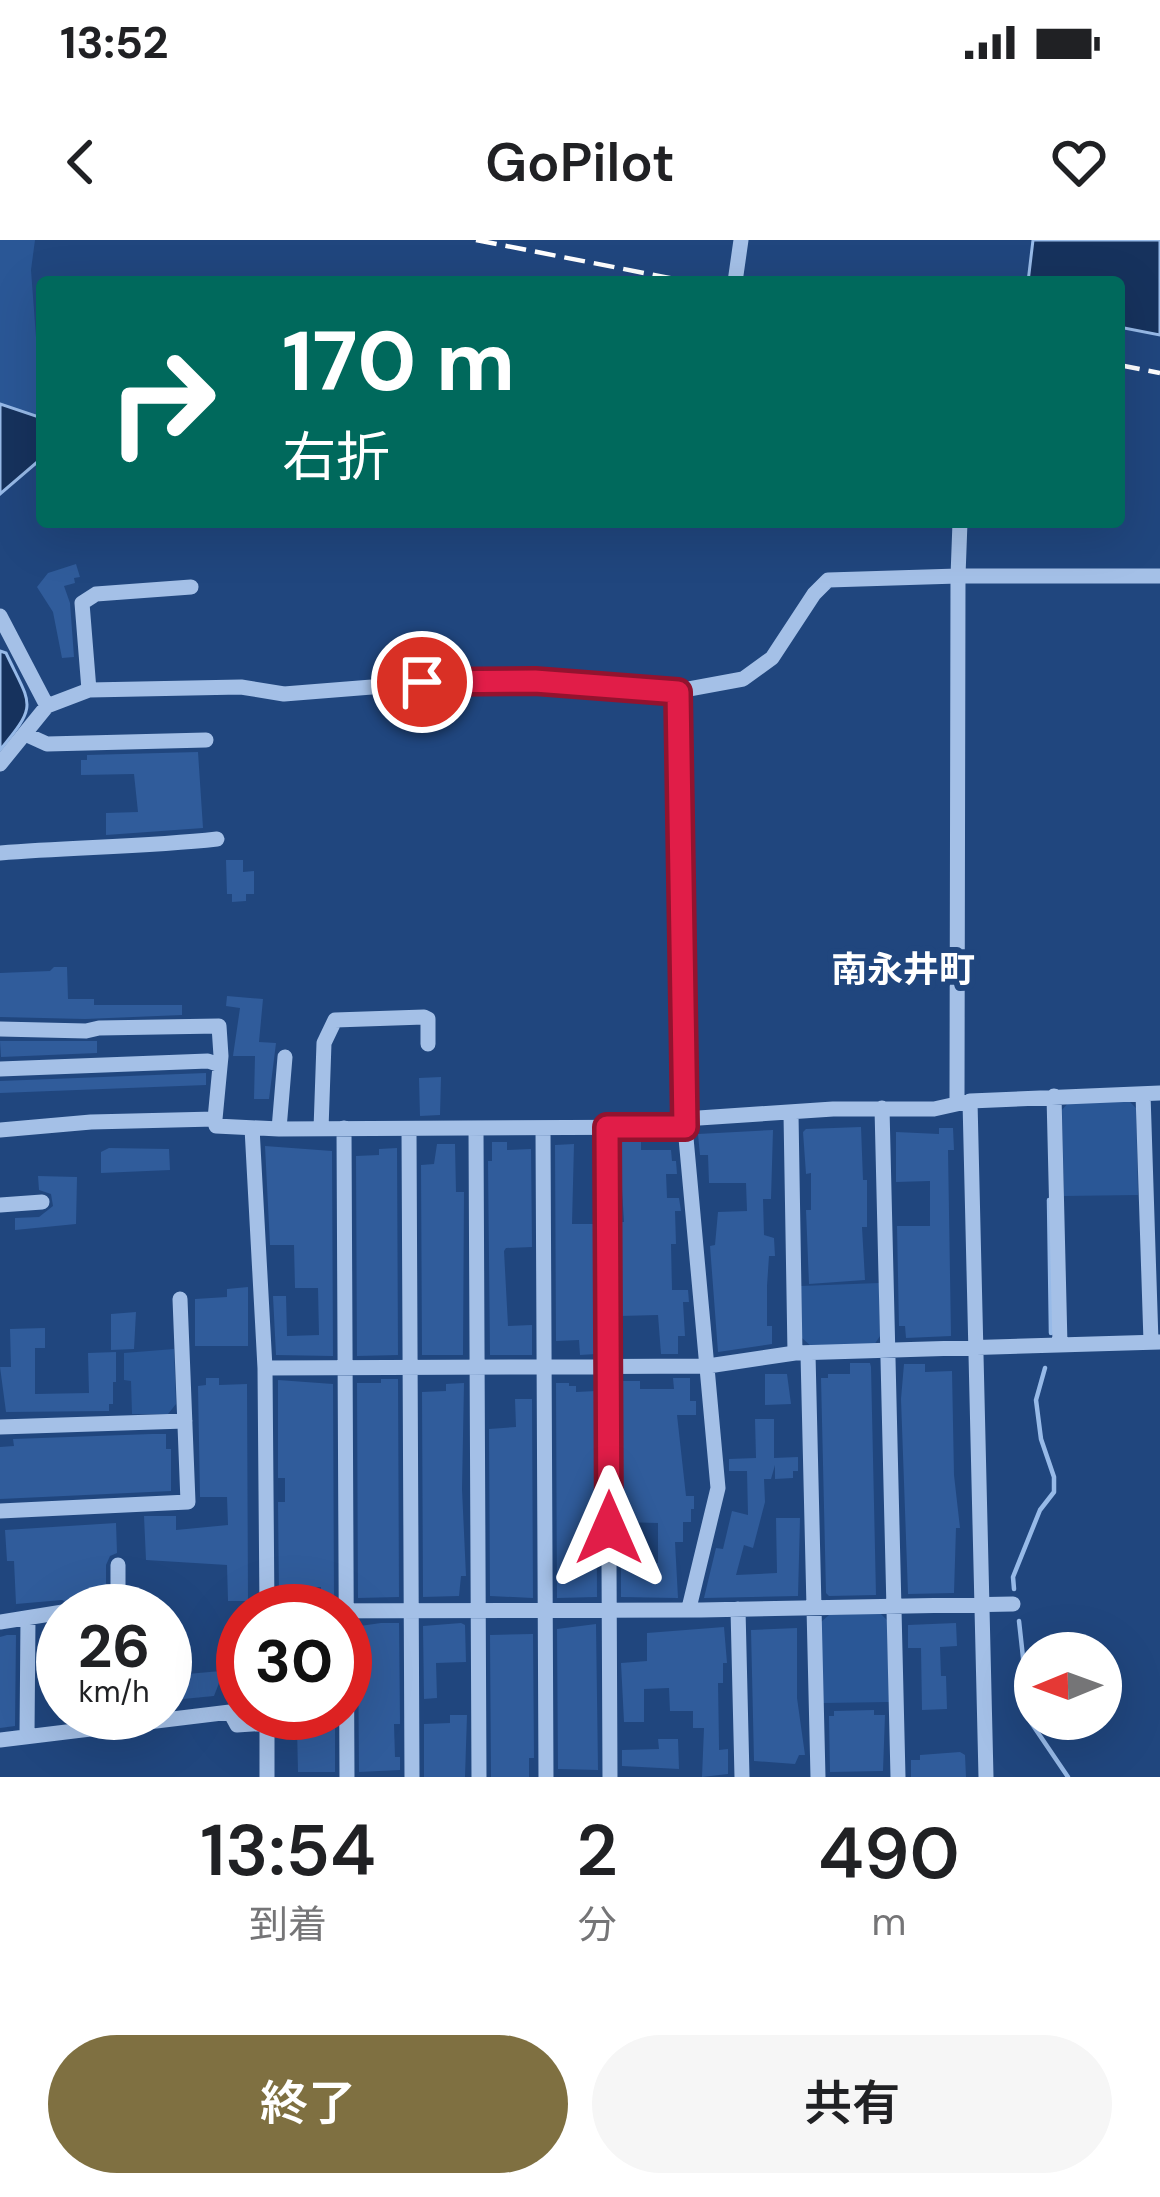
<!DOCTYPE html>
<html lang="ja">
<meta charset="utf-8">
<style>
body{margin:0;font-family:"DM Sans","Noto Sans JP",sans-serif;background:#f6f6f6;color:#202124;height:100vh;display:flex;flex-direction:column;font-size:45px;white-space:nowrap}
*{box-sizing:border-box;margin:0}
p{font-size:39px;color:#757577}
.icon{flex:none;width:66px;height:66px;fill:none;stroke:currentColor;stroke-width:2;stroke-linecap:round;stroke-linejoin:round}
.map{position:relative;height:1537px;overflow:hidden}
.details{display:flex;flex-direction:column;background:#fff;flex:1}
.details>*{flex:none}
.top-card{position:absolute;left:36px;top:36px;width:1089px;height:252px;border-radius:12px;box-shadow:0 12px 48px #0002;background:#00695c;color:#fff;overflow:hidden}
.needle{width:78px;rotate:269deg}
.fabs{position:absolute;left:1014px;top:1392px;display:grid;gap:24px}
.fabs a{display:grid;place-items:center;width:108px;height:108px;border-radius:50%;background:#fff;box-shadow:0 12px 48px #0002;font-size:60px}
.speed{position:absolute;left:36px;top:1344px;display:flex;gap:24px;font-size:60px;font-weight:700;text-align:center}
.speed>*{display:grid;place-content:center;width:156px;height:156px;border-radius:50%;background:#fff;box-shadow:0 12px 48px #0002;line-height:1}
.speed small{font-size:30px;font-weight:400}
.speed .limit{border:18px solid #d22;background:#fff;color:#111}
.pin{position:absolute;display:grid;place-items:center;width:102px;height:102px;color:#fff;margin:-51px;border:6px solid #fff;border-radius:50%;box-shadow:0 3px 12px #0007}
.me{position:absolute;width:132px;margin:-66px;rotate:0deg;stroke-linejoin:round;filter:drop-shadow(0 0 9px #0008)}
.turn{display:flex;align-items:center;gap:42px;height:252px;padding:0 48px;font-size:54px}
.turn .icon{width:156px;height:156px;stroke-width:2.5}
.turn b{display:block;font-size:84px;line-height:102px}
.eta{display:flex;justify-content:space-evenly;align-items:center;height:204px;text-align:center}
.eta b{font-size:72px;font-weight:600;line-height:84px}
.cta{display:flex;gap:24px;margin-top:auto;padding:24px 48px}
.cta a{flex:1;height:138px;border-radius:72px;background:#7f7041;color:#fff;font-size:48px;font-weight:600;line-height:138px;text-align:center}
.cta a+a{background:#f6f6f6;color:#202124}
.status{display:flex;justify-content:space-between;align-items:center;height:84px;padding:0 60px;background:#fff;direction:ltr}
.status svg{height:33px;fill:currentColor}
header{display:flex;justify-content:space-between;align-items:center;height:156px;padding:0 48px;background:#fff;font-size:54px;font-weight:600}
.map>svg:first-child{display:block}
.green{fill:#2a5796}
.water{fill:#16325d;stroke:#97bae8;stroke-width:3}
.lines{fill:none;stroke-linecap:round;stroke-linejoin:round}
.stream{stroke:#97bae8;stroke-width:4.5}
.building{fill:#305c9b}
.minor{stroke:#a4c0e7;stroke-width:15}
.rail{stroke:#fff;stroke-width:4.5;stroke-dasharray:21 9;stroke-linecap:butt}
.route-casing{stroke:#92132f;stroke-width:30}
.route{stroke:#e11d48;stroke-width:21}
.labels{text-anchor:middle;stroke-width:12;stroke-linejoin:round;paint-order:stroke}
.neighbourhood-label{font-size:36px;font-weight:bold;fill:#fff;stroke:#20467e}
</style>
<div class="status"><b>13:52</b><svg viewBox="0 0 49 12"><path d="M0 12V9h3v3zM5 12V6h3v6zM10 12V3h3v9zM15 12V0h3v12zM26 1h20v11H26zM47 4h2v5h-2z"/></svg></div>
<header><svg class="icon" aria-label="back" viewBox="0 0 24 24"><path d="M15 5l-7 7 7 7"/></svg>GoPilot<svg class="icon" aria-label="heart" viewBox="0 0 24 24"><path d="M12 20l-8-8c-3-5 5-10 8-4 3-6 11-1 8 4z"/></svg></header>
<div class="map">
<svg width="1160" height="1537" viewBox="0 0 1160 1537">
<rect width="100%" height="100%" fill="#20467e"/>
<!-- green -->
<path class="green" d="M0,0H35L31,30L42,178L0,164Z
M1129,861L1136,868L1138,955L1064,956L1062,870L1068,863Z
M879,1043L880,1096L874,1105L812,1107L802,1098L801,1046Z
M174,1109L176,1164L168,1174H132L131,1141L124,1140V1113Z
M880,1373L887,1380L889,1462L823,1463L821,1382L829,1375Z"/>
<!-- water -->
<path class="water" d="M1033,0H1160V95L1119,87V42H1028Z
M0,164L42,178V218L0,254Z
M0,411L6,413C31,466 39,463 0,510Z"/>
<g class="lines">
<!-- stream -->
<path class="stream" d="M1049,960L1051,1093
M1014,1349L1013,1337L1040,1270L1054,1252V1237L1041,1199L1036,1160L1045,1128
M1019,1381L1030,1481L1068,1537"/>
</g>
<!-- building -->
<path class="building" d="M76,324L80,337L74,338L75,343L64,346L70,363L74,417L62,418L53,372L37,347L48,333Z
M198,512L203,588L106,595V573L138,572L134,534L81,535V520H87V515Z
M226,620H243V632L254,631V654H246V661L232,662V654H227Z
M54,727H67L68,759H94V765H182V775L85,779L0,777V733L50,731Z
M227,756L263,759L259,802L276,803L269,859H254L255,816H233L240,768L226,766Z
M0,801H97V813L1,817Z
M206,833V845L0,853V841Z
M441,837L440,875L420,876L419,838Z
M861,887L863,940H867V987H862L865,1040L809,1044L806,970H811V933L806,934L803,892L806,889Z
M939,888H953L954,910H948L951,1096L906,1098L905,1086H899L897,986H930V941L896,942V892L939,894Z
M773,890L771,959H763L764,995L774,998L775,1016H769L767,1046V1086H772V1104L718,1112L710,1006L715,1005L718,972L747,971L746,943H709L708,915H700L698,894Z
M623,899H641V910H671L672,921H676L677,934H666L667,958H679L681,971H675L676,1004H671L672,1050H688L689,1062H683L685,1096H678V1114H661L658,1075L620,1076L619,982H624L619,902Z
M492,902H507V910L531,909L532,1007L506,1008L504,1011L508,1086L532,1085V1115H490L488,921H492Z
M437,904H455L456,952H464L463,1115H422L421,925L434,924Z
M574,904L572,984H595L596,1114L580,1115L579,1100L556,1101L555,905Z
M265,906L332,911L333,1116L276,1115L273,1056H286L287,1096L319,1095L318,1048H295L294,1005H270Z
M109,908L169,909L170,930L101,933V912Z
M397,908L398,1115L357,1116L356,916L379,915V909Z
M38,936L77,937L76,984L15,990V978L39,977L53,966L51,954L39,950Z
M248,1047V1106H195V1059L227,1057V1049Z
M136,1072L134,1109L111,1110V1074Z
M45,1088V1108H35V1154L89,1153L88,1113L116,1112V1142H113V1164H109V1171L6,1172L0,1127H11L10,1089Z
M850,1123H870L871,1127L876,1355L829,1356L826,1353L821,1138H828V1134H850Z
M904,1124H925V1132L952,1131L954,1235L960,1288H956L954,1353L908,1354L901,1159Z
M765,1134H787L791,1164L765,1165Z
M206,1138H219V1145L247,1144L248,1361H228L227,1325L146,1320L144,1276H176V1290L228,1285L227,1257H200L198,1146L206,1145Z
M673,1138H690V1161H696V1175H677L686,1256H694V1269H691V1282H683V1302H675L678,1358L621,1357V1324L658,1323V1283L621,1282L620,1141H640V1149H674Z
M381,1139H398L399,1357L358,1358L357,1143H381Z
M278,1140L333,1144L334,1358H321V1347L292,1348L287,1349V1355H279L278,1262H285V1238H278Z
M464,1143L462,1249L466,1336H461L459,1356L423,1357L422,1152L446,1151V1144Z
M556,1143H569V1146H576V1152L596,1151L597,1357L557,1358Z
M515,1159H532L533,1358L490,1356L489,1189L516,1187Z
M755,1179H774V1218L798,1217V1231H793V1238L775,1239V1225L771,1239H764L765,1262L753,1308L744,1305L736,1335L777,1333L776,1278H800L798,1356L704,1358L716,1308L723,1309L732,1271L748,1275L747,1231H729V1219L756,1218Z
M152,1194H166V1209H171V1251L0,1259V1207L14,1206L13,1199Z
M116,1283L117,1313L110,1316L106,1325V1364L72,1365L62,1360L16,1364L14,1321H7L5,1290Z
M381,1383H399L400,1484H394L395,1517H400V1530L359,1532L358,1394L360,1386Z
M461,1383L465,1385L466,1422L436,1423L437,1458L424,1459L423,1386Z
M956,1383L957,1406L940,1407L941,1436H946L947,1469L922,1470L921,1408H908V1385Z
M596,1384L598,1530L558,1529L557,1389Z
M724,1387L727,1423H723V1443H718L719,1505V1510L728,1509V1534L702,1537L704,1488H693V1471H670L669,1448L644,1449V1482H624L621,1423L647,1421V1393Z
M797,1388V1458L805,1515H799L795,1524L754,1521L751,1390Z
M533,1394L534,1518H529V1537H491L490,1395Z
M7,1395H16L15,1486L0,1488V1397Z
M243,1429V1443H219L214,1456L183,1459V1453L165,1455V1436Z
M874,1470V1475H885L883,1531L830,1532L829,1476H834V1471Z
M278,1473H335V1532H298L297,1488H279Z
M450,1475H467L465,1537H424V1484L450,1483Z
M658,1499H678L679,1529L622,1526V1510L659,1509Z
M960,1512L965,1515L966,1537H911V1520H920V1515Z"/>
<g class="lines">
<!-- minor -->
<path class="minor" d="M735,42L741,0
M960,282L958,336H1160
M0,376L47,466
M89,450L82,363L96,354L191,347
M678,451L685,887L718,1248L689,1368
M25,494L47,504L206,500
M0,524L47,466L89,450L241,447L284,454L422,443L534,441L678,451L743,439L772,418L814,354L828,340L958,336L957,862
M0,613C73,607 145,607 217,599
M0,789L86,791L99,788L219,786L221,816L215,879
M0,829L208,821L220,825
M1143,854L1151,1102
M1054,856L1060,1105
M970,861L986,1537
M882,868L898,1537
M791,874L795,1113
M684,879L833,869H934L970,861L1160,853
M607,887L610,1537
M252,888L265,1128L267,1371
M344,888L347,1537
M543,888L546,1537
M279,889L285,817
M321,889L324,803L335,780L424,777L428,779V804
M409,889L412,1537
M476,889L479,1537
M0,890L91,882L215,879L216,886L279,889L685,887
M0,965L42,962
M808,1114L818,1537
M265,1128L708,1126L795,1113L1160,1102
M0,1187L185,1181
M0,1271L188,1262L180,1059
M118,1325V1371
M738,1369L742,1537
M268,1371L701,1370L1013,1364
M0,1382L63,1372
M267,1476V1537
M27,1495L28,1378
M0,1500L230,1472L237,1485L267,1483"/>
<!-- rail -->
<path class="rail" d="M476,0L690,42
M1119,125L1160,133"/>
</g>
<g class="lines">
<defs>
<path id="route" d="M422,442L535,441L678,452L685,887H607L609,1288"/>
</defs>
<!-- route casing -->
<use href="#route" class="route-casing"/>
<!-- route -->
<use href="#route" class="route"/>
</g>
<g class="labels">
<!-- neighbourhood labels -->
<g class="neighbourhood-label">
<text x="903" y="742">南永井町</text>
</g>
</g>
</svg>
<div class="fabs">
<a><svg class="needle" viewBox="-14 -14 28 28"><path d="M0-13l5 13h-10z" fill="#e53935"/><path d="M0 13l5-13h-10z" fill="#757577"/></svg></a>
</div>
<div class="speed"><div>26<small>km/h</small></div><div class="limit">30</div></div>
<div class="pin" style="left:422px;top:442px;background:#d93025"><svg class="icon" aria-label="arrive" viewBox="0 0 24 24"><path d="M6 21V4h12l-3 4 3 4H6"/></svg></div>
<svg class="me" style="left:609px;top:1288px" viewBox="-20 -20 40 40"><path d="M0-17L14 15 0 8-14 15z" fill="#e11d48" stroke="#fff" stroke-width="4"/></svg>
<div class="top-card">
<div class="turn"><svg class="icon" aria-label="right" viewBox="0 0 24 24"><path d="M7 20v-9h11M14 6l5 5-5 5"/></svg><div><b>170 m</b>右折</div></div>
</div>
</div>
<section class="details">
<div class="eta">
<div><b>13:54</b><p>到着</p></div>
<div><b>2</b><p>分</p></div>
<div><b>490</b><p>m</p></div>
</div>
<div class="cta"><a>終了</a><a>共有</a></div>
</section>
